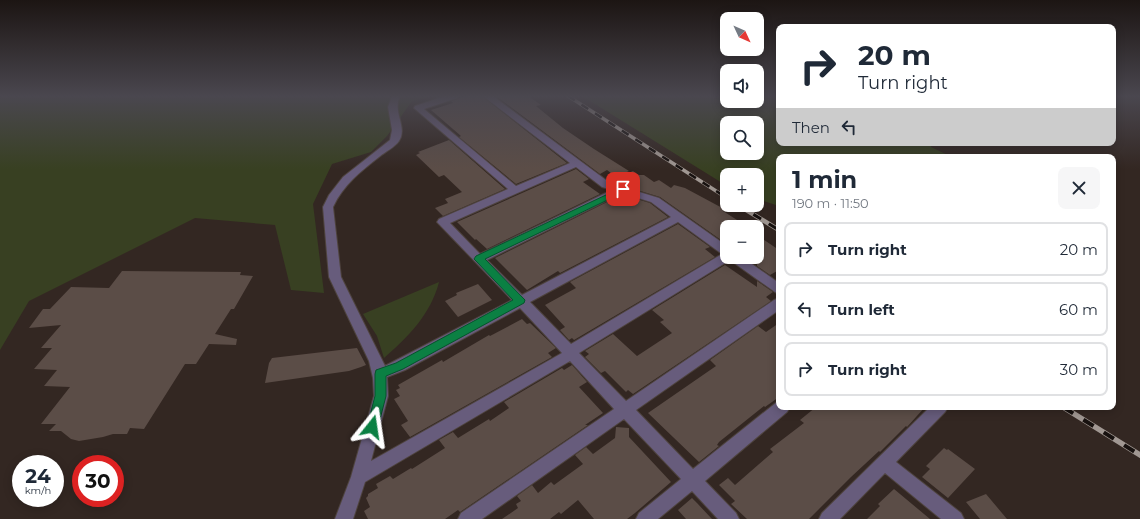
<!DOCTYPE html>
<meta charset="utf-8">
<style>
body{margin:0;font-family:Montserrat,sans-serif;background:#f6f6f7;color:#1f2937;height:100vh;display:flex;flex-direction:column;font-size:15px;white-space:nowrap}
*{box-sizing:border-box;margin:0}
p{font-size:13px;color:#747a83}
.icon{flex:none;width:22px;height:22px;fill:none;stroke:currentColor;stroke-width:2;stroke-linecap:round;stroke-linejoin:round}
.map{position:relative;flex:1;overflow:hidden}
.drawer{position:absolute;left:776px;top:154px;width:340px;height:256px;display:flex;flex-direction:column;background:#fff;border-radius:8px;box-shadow:0 2px 10px #0003}
.drawer>*{flex:none}
.guide{position:absolute;left:776px;top:24px;width:340px;height:122px;border-radius:8px;box-shadow:0 2px 10px #0003;background:#fff;color:#1f2937;overflow:hidden}
.needle{width:26px;rotate:134deg}
.controls{position:absolute;left:720px;top:12px;display:grid;gap:8px}
.controls a{display:grid;place-items:center;width:44px;height:44px;border-radius:8px;background:#fff;box-shadow:0 2px 10px #0003;font-size:20px}
.speed{position:absolute;left:12px;top:455px;display:flex;gap:8px;font-size:20px;font-weight:700;text-align:center}
.speed>*{display:grid;place-content:center;width:52px;height:52px;border-radius:50%;background:#fff;box-shadow:0 2px 10px #0003;line-height:1}
.speed small{font-size:10px;font-weight:400}
.speed .limit{border:6px solid #d22;background:#fff;color:#111}
.pin{position:absolute;display:grid;place-items:center;width:34px;height:34px;color:#fff;margin:-17px;border-radius:8px;box-shadow:0 2px 6px #0006}
.me{position:absolute;width:44px;margin:-22px;rotate:15deg;stroke-linejoin:round;filter:drop-shadow(0 0 3px #0008)}
.turn{display:flex;align-items:center;gap:14px;height:84px;padding:0 16px;font-size:18px}
.turn .icon{width:52px;height:52px;stroke-width:2.5}
.turn b{display:block;font-size:28px;line-height:34px}
.then{display:flex;align-items:center;height:38px;padding:0 16px;background:#0003;gap:8px;font-size:15px}
.round{display:grid;place-items:center;flex:none;width:42px;height:42px;border-radius:8px;background:#f6f6f7}
.head{display:flex;align-items:center;justify-content:space-between;height:68px;padding:0 16px}
h1{font-size:24px;font-weight:700;line-height:30px}
ul{padding:0;list-style:none}
li{display:flex;align-items:center;gap:12px;height:54px;margin:0 8px 6px;padding:0 8px;border:2px solid #e0e1e3;border-radius:8px}
li div{flex:1}
li b{display:block;font-size:15px}
li em{font-style:normal}
.map>svg:first-child{display:block}
.green{fill:#384022;fill-rule:evenodd}
.building{fill:#5b4d47}
.lines{fill:none;stroke-linecap:round;stroke-linejoin:round}
.street-casing{stroke:#4e433e;stroke-width:2}
.street{fill:#675c7c;fill-rule:evenodd}
.rail-far2-casing{stroke:#a19893;stroke-width:3.5}
.rail-far1-casing{stroke:#a19893;stroke-width:4.5}
.rail-casing{stroke:#a19893;stroke-width:5.5}
.rail-far2{stroke:#17110f;stroke-width:2.5;stroke-dasharray:8;stroke-linecap:butt}
.rail-far1{stroke:#17110f;stroke-width:3;stroke-dasharray:9;stroke-linecap:butt}
.rail{stroke:#17110f;stroke-width:4;stroke-dasharray:12;stroke-linecap:butt}
.route{fill:#0b8043;stroke:#07532c}
</style>
<div class="map">
<svg width="1140" height="519" viewBox="0 0 1140 519">
<rect width="100%" height="100%" fill="#332722"/>
<!-- green -->
<path class="green" d="M0,96H433L412,101L387,136L371,152L332,164L313,204L324,293L291,290L275,225L195,218L29,301L0,350Z
M582,96H727V101H757V96H779V143H931V147L952,157H779V206L757,199V175H727V186ZM727,123H757V153H727Z
M439,282C431,314 408,337 384,358L377,336L363,314Z"/>
<!-- building -->
<path class="building" d="M466,96H482L567,163L516,184L459,137L461,136L431,110L453,103L451,101Z
M496,96H528L541,105L536,106L563,128L594,149L629,171L616,177L607,170L600,174Z
M449,140L505,189L443,216L435,208L448,203L445,199L462,192L444,175L439,177L416,155L420,153L418,152Z
M576,169L589,179L583,182L600,194L487,249L476,239L475,240L457,222Z
M633,171L638,175H644L654,182L659,180L671,188L674,185L685,188L726,210L723,211L748,227H727V237L721,240L660,197L637,190L620,177Z
M627,196L650,203L668,217L560,273L558,271L527,290L495,258L609,201L612,203Z
M678,224L710,247L705,249L715,257L574,340L572,338L569,340L560,330L565,327L545,305L576,288L570,282Z
M757,235L779,250V270L770,275L757,266Z
M725,265L757,287V281L773,292L766,297L771,301L633,394L628,390L626,392L605,371L601,373L585,357L589,354L585,351L613,334L637,356L672,333L660,322L664,320L652,310Z
M122,271L241,272L240,275L253,276L234,309H231L215,334L237,339L236,345L209,344L196,364H185L144,429L130,428L127,434H113L103,437L79,441L71,439L61,431H49L56,424H41L70,387L44,386L57,370L34,369L52,348H41L61,325L29,328L43,309H50L71,287L109,288Z
M478,284L492,300L458,317L445,301L457,295L456,293Z
M522,319L527,324L530,323L556,348L548,353L552,357L410,437L401,425L408,421L394,399L400,396L396,390L400,388L398,385L442,360L443,362L489,335L490,336Z
M779,323V397L765,407L764,406L719,442L717,445L719,446L699,462L648,413L716,366L710,360L758,326L766,332Z
M357,348L366,365L361,367L349,371L265,383L269,363L272,358Z
M572,365L587,382L579,387L603,413L585,425H588L460,512L458,510L445,519H368L364,511L370,507L366,498L368,496V494L378,488L376,484L390,476L393,479L411,468L412,469L445,448L439,440L453,432L458,438L489,419L490,421L509,408L504,402L562,368L564,370Z
M816,407H925L907,427L906,426L880,452L879,451L851,477L809,519H747L731,504L735,501L719,485L728,478L735,485L773,452L770,449L804,423L800,420Z
M616,427L629,428V437L671,482L635,513L627,519H594L578,500L561,514L559,512L550,519H502L518,508L516,504L521,501L517,496L532,485L538,493L551,482L554,485L583,464L575,455L586,447L593,454L615,438Z
M944,448L947,450L948,449L975,469L948,498L922,477L930,469L926,466Z
M894,489L930,519H867L880,506L878,504Z
M986,494L1007,519H980L966,502Z
M692,498L697,503L712,519H686L678,510Z"/>
<g class="lines">
<defs>
<path id="street" d="M392,96H400C392,112 408,127 399,141C395,147 385,152 379,157C361,171 343,185 333,207L341,277L385,366L512,300L437,222L439,219L508,189L414,108L415,106L445,96H458L457,98L424,109L516,186L570,163L483,96H493L610,183L659,198L727,246V257H742L779,283V294L775,292L730,260L579,353L626,401L774,300L779,298V310L636,410L693,469L777,402H779V407H790L787,412L705,481L736,513L739,519H718L692,491L658,519H636L639,513L681,479L624,419L482,519H458L461,513L614,409L570,361L365,482L353,519H335L351,477L374,396L373,378L369,361L329,277L323,207L329,195L343,177L390,140L392,130L388,107ZM576,167L602,187L612,190L480,254L450,223ZM622,193L651,202L671,217L522,295L487,260ZM678,222L722,254L571,344L530,302ZM520,308L562,353L371,461L388,396L387,377L405,370Z
M930,407H948L945,412L896,462L961,513L964,519H941L885,473L840,519H819L822,513Z"/>
</defs>
<!-- street casing -->
<use href="#street" class="street-casing"/>
<!-- street -->
<use href="#street" class="street"/>
<defs>
<path id="rail-far2" d="M568,96L727,198
M738,205L740,206"/>
<path id="rail-far1" d="M738,205L779,230"/>
<path id="rail" d="M1063,407L1140,455"/>
</defs>
<!-- rail-far2 casing -->
<use href="#rail-far2" class="rail-far2-casing"/>
<!-- rail-far1 casing -->
<use href="#rail-far1" class="rail-far1-casing"/>
<!-- rail casing -->
<use href="#rail" class="rail-casing"/>
<!-- rail-far2 -->
<use href="#rail-far2" class="rail-far2"/>
<!-- rail-far1 -->
<use href="#rail-far1" class="rail-far1"/>
<!-- rail -->
<use href="#rail" class="rail"/>
</g>
<!-- sky -->
<linearGradient id="sky" x2="0" y2="1"><stop stop-color="#1c1513"/><stop offset="0.57" stop-color="#4a474f"/><stop offset="1" stop-color="#4a474f" stop-opacity="0"/></linearGradient>
<rect width="1140" height="169" fill="url(#sky)"/>
<!-- route -->
<path class="route" d="M623,187L626,188V191L485,259L525,300L524,303L403,369L386,376V396L378,427L377,431L372,432L368,431L367,427L375,396V374L376,370L396,363L513,300L476,261L474,259L476,256Z"/>
</svg>
<div class="controls">
<a><svg class="needle" viewBox="-14 -14 28 28"><path d="M0-13l5 13h-10z" fill="#e53935"/><path d="M0 13l5-13h-10z" fill="#747a83"/></svg></a>
<a><svg class="icon" aria-label="sound" viewBox="0 0 24 24"><path d="M4 9h4l5-4v14l-5-4H4zM17 9q2 3 0 6"/></svg></a>
<a><svg class="icon" aria-label="search" viewBox="0 0 24 24"><circle cx="10" cy="10" r="6"/><path d="M15 15l6 6"/></svg></a>
<a>+</a>
<a>−</a>
</div>
<div class="speed"><div>24<small>km/h</small></div><div class="limit">30</div></div>
<div class="pin" style="left:623px;top:189px;background:#d93025"><svg class="icon" aria-label="arrive" viewBox="0 0 24 24"><path d="M6 21V4h12l-3 4 3 4H6"/></svg></div>
<svg class="me" style="left:372px;top:427px" viewBox="-20 -20 40 40"><path d="M0-17L14 15 0 8-14 15z" fill="#0b8043" stroke="#fff" stroke-width="4"/></svg>
<div class="guide">
<div class="turn"><svg class="icon" aria-label="right" viewBox="0 0 24 24"><path d="M7 20v-9h11M14 6l5 5-5 5"/></svg><div><b>20 m</b>Turn right</div></div>
<div class="then">Then<svg class="icon" aria-label="left" viewBox="0 0 24 24"><path d="M17 20v-9H6M10 6l-5 5 5 5"/></svg></div>
</div>
<section class="drawer">
<div class="head"><div><h1>1 min</h1><p>190 m · 11:50</p></div><a class="round"><svg class="icon" aria-label="close" viewBox="0 0 24 24"><path d="M6 6l12 12M18 6L6 18"/></svg></a></div>
<ul>
<li><svg class="icon" aria-label="right" viewBox="0 0 24 24"><path d="M7 20v-9h11M14 6l5 5-5 5"/></svg><div><b>Turn right</b></div><em>20 m</em></li>
<li><svg class="icon" aria-label="left" viewBox="0 0 24 24"><path d="M17 20v-9H6M10 6l-5 5 5 5"/></svg><div><b>Turn left</b></div><em>60 m</em></li>
<li><svg class="icon" aria-label="right" viewBox="0 0 24 24"><path d="M7 20v-9h11M14 6l5 5-5 5"/></svg><div><b>Turn right</b></div><em>30 m</em></li>
</ul>
</section>
</div>
